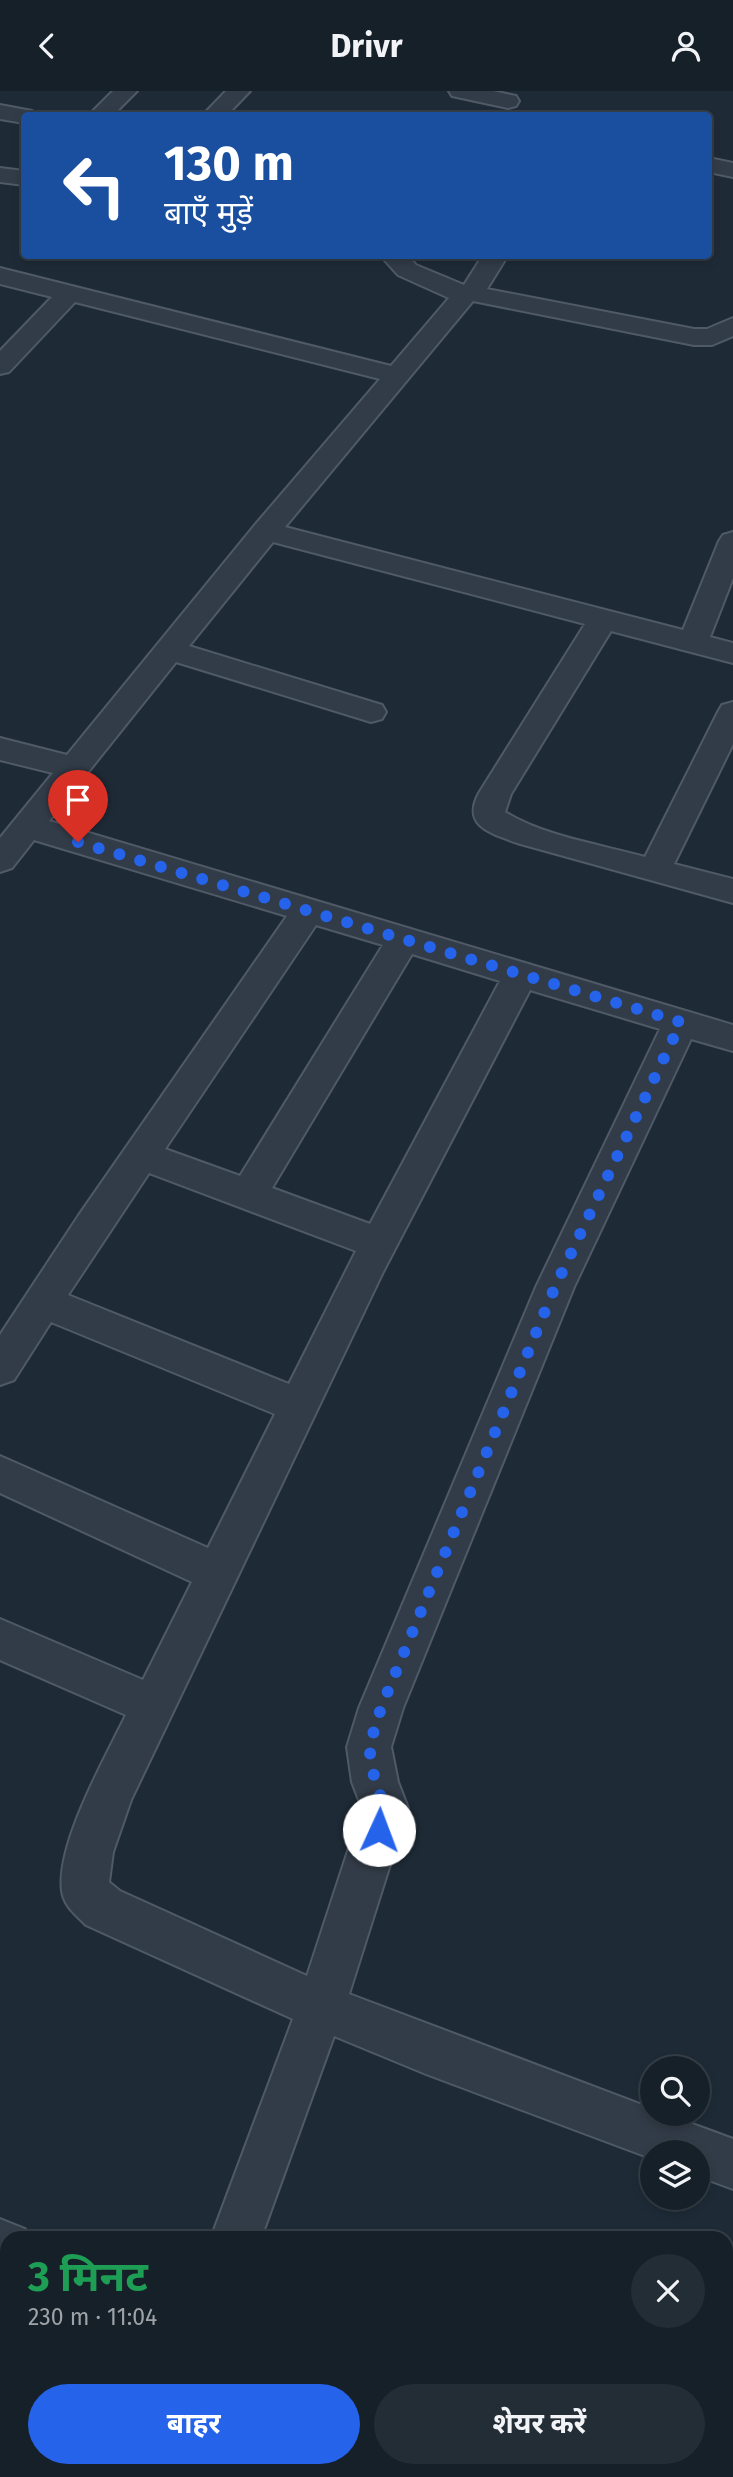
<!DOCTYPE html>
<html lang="hi">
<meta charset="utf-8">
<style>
body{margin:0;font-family:"Fira Sans","Noto Sans Devanagari",sans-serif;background:#232d35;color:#f1f3f6;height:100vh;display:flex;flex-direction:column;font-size:26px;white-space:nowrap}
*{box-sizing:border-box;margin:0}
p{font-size:23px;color:#9ea3a8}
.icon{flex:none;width:38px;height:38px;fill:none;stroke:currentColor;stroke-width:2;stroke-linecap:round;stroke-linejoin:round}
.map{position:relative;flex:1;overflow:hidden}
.side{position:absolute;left:0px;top:2140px;width:733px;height:247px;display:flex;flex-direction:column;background:#162029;border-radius:21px 21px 0 0;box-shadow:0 4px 10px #0003,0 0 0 2px #353e46}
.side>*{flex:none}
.banner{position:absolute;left:21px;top:21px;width:691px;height:147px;border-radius:7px;box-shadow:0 4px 10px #0003,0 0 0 2px #353e46;background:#1a4fa0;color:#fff;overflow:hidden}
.buttons{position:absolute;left:640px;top:1965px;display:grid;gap:14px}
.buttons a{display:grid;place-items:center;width:70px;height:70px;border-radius:50%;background:#162029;box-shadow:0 4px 10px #0003,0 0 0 2px #353e46;font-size:35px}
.pin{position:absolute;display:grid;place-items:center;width:60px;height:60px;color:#fff;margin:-72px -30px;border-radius:50% 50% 50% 0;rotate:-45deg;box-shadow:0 0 7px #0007}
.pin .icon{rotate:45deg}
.me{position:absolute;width:77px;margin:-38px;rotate:2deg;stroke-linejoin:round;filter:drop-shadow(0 0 5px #0008)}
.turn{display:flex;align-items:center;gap:24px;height:147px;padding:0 28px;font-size:32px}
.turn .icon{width:91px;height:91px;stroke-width:2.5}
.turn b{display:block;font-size:49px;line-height:60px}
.round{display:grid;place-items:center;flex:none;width:74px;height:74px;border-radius:37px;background:#232d35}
.headline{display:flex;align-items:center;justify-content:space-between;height:119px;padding:0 28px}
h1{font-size:42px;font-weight:700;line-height:52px;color:#1e9e55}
.button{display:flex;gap:14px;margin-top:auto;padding:14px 28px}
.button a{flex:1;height:80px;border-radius:42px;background:#2563eb;color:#fff;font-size:28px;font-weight:700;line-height:80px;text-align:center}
.button a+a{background:#232d35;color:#f1f3f6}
header{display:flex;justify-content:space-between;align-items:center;height:91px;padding:0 28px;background:#162029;font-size:32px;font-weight:700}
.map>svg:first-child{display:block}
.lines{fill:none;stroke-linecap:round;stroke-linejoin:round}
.street-casing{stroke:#4f5a66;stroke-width:4}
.street{fill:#323c48;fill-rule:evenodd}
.route{stroke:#2563eb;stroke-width:12;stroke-dasharray:0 21.6}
</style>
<header><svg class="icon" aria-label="back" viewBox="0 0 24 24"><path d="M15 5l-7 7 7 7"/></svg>Drivr<svg class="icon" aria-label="person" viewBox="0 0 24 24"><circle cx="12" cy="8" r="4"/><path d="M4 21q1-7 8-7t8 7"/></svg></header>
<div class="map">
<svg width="733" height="2386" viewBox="0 0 733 2386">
<rect width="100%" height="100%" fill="#1e2b37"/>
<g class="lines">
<defs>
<path id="street" d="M113,0H137L113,24H89Z
M226,0H250L227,24H203Z
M449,0H493L516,5L519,10L516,15L508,17L452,5Z
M0,14L32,20L35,24H24V32L0,28Z
M709,67L733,72V86L709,81Z
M0,77L24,80V94L0,91Z
M380,164H407L416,174L464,194L483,164H508L487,198L694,238H707L733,227V245L712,254H694L473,210L285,436L683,539L719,450L723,444L733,441V487L710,546L733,552V572L611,540L511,703L505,721C543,745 602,754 645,766L718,621L722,614L733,611V653L674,773L733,788V812L517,752C491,742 461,735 479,702L585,533L273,451L189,555L382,614L386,621L382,628L371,631L176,571L49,730L733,934V960L691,948L574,1196L403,1617L391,1656L398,1691L408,1717L349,1903L653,2018V2023H665L733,2048V2098L698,2085V2062H653V2068L426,1983L334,1945L261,2147H211L293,1928L86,1834C76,1824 64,1815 62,1800C56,1753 105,1667 126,1624L0,1569V1528L143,1589L192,1491L0,1402V1365L208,1457L275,1323L51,1231L14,1289L0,1294V1244L79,1124L287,825L34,749L12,777L0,781V747L53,682L0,669V647L67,664L255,434L380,288L75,211L9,281L0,283V260L52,206L0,193V177L391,275L449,207L398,184ZM316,834L383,854L240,1085L165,1058ZM412,863L500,890L370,1133L272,1097ZM530,899L660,938L536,1196L359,1617L347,1656L352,1691L362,1717L307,1885L120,1800L109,1791L113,1761L131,1709L383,1181ZM149,1082L356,1160L289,1293L68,1204Z
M0,2128L25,2138L29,2147H7V2182L0,2180Z
M127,2380H181L179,2386H125Z
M531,2380H599L601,2386H533Z"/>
</defs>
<!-- street casing -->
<use href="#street" class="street-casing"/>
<!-- street -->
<use href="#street" class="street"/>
</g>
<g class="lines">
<!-- route -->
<path class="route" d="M78,751L681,931L555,1196L381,1617L369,1656L375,1691L385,1717L379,1739"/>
</g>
</svg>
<div class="buttons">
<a><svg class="icon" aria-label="search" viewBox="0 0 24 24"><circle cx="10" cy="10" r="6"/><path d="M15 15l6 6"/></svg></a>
<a><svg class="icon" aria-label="layers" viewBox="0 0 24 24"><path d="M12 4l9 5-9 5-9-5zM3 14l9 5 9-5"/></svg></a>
</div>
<div class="pin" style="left:78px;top:751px;background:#d93025"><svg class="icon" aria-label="arrive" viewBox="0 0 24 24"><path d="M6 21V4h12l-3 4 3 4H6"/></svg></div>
<svg class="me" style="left:379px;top:1739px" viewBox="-20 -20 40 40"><circle r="19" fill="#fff"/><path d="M0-13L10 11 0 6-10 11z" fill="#2563eb"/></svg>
<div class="banner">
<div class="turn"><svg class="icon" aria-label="left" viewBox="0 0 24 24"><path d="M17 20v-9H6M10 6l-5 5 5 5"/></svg><div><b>130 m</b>बाएँ मुड़ें</div></div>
</div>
<section class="side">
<div class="headline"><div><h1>3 मिनट</h1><p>230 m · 11:04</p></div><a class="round"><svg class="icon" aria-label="close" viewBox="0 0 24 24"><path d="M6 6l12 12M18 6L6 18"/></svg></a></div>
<div class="button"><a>बाहर</a><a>शेयर करें</a></div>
</section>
</div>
